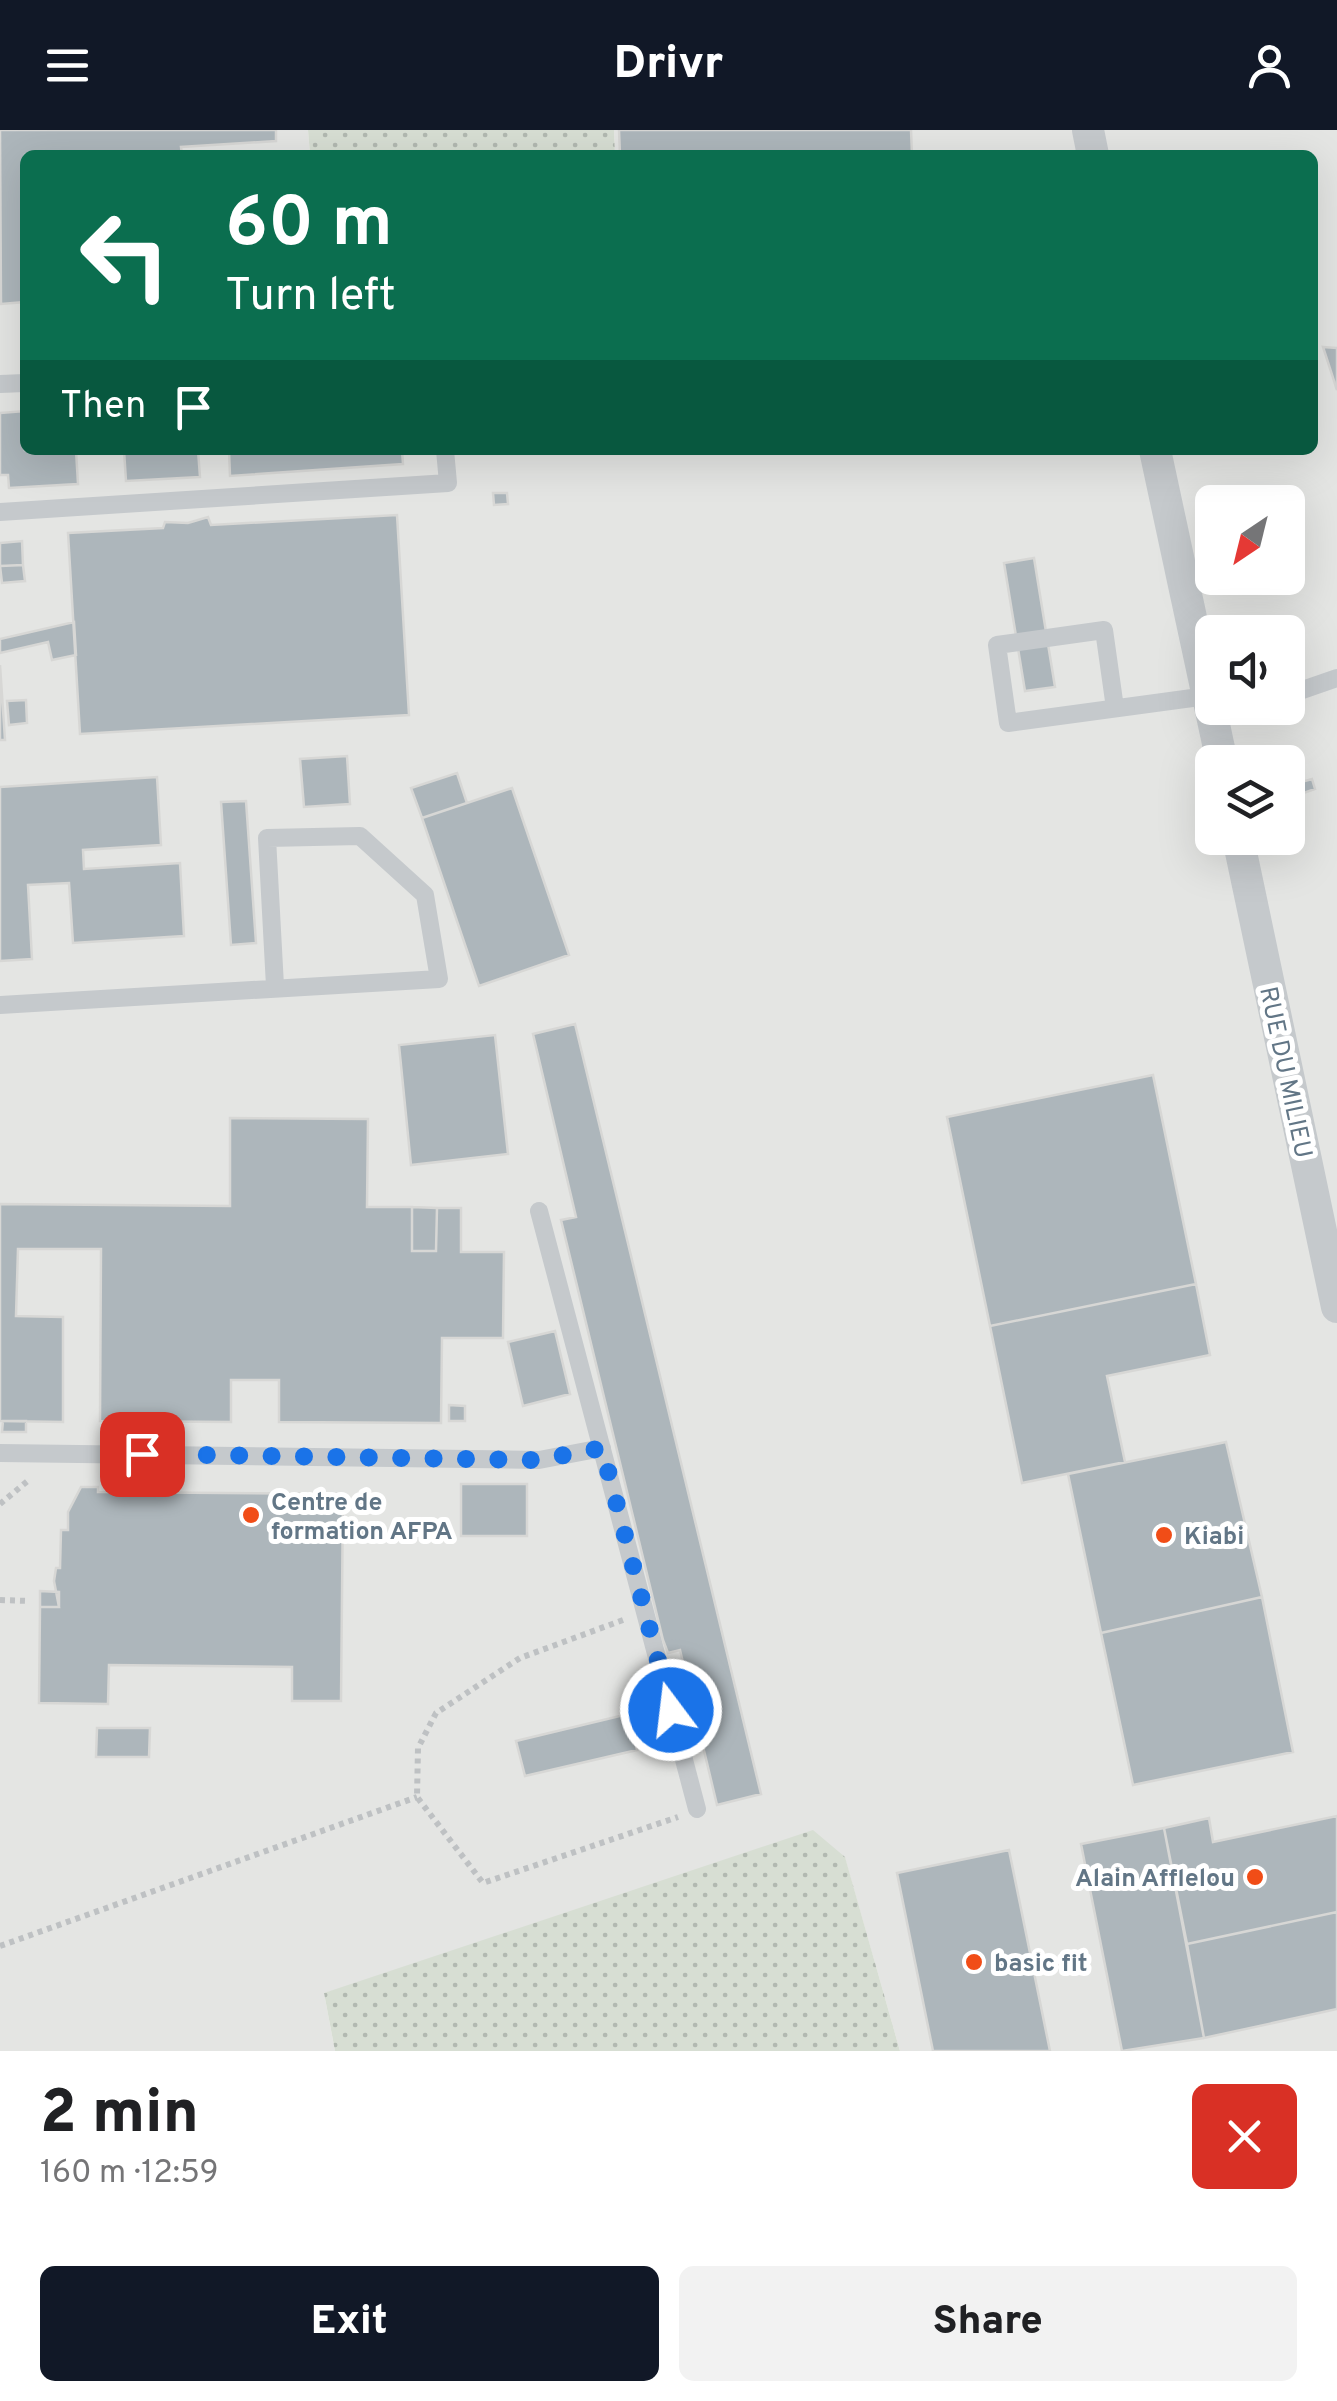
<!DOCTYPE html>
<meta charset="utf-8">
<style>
body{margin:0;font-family:Overpass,sans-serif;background:#f2f2f2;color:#202124;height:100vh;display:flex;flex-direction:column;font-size:38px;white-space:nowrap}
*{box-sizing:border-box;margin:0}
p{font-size:32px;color:#757577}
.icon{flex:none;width:55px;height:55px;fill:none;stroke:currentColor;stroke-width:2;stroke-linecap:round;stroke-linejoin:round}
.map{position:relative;height:1921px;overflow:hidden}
.side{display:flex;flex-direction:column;background:#fff;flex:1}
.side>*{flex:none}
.banner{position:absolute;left:20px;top:20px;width:1298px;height:305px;border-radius:15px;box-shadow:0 10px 40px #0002;background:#0b6e4f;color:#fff;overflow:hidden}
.needle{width:65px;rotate:215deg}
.controls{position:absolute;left:1195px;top:355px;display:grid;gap:20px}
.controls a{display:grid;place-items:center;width:110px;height:110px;border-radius:15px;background:#fff;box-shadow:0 10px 40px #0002;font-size:50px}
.pin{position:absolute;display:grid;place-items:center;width:85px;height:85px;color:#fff;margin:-42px;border-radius:20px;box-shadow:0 5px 15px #0006}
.me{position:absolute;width:110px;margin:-55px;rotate:345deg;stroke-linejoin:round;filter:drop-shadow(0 0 8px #0008)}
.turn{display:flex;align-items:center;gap:35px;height:210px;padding:0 40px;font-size:45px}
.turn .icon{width:130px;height:130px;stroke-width:2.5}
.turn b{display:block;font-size:70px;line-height:85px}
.then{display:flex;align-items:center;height:95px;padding:0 40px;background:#0003;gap:20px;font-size:38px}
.round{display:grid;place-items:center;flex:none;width:105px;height:105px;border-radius:15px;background:#f2f2f2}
.head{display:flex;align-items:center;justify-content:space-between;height:170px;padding:0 40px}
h1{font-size:60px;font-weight:800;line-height:75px}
.button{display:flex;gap:20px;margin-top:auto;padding:20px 40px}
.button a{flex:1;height:115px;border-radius:15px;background:#111827;color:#fff;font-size:40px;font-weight:800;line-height:115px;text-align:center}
.button a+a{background:#f2f2f2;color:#202124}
header{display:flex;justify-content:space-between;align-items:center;height:130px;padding:0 40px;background:#111827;color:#fff;font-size:45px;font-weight:800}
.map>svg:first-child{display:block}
.built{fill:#e4e5e3;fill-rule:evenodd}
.grass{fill:url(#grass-dots)}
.building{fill:#adb6bb;stroke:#d7d7d5;stroke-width:2.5}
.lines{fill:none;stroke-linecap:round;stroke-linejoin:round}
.path{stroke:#bec1c3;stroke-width:6;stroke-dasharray:5 5;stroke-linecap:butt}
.lane{stroke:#c5c9cc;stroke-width:18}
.street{stroke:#c5c9cc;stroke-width:32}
.route{stroke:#1a73e8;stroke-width:18;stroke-dasharray:0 32.4}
.poi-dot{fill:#f14d17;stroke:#fff;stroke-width:4}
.labels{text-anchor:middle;stroke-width:10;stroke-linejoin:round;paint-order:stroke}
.street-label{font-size:25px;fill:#627686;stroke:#fff}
.poi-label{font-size:25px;font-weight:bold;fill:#627686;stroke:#fff;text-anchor:start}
</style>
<header><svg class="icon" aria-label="menu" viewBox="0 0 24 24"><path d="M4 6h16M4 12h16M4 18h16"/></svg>Drivr<svg class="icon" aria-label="person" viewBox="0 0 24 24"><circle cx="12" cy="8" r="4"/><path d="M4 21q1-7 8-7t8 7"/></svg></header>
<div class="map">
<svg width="1337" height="1921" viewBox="0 0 1337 1921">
<defs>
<pattern id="grass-dots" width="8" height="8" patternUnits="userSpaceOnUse" patternTransform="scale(2.5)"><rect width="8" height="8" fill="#d7ded3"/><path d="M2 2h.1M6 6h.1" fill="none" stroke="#b2b9b1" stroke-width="1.8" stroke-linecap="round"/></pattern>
</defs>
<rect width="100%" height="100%" fill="#f6f6f2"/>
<!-- built -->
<path class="built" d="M0,0H308L310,25H25V320H1312V25H615L614,0H1337V1921H900L845,1728L324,1863L335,1921H0ZM1212,372H1288V448H1212ZM1212,502H1288V578H1212ZM1212,632H1288V708H1212Z"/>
<!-- grass -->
<path class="grass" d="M308,0H614L615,25H310Z
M813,1700L845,1727L900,1921H335L324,1863Z"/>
<!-- building -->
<path class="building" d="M0,0H276V11L181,17L182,25H25V172L1,174Z
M619,0H911L912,25H620Z
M1323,217L1337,218V260Z
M25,281V320H76L78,354L9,358L8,345H0V283Z
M124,320H198L200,347L126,351Z
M229,320H402L403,334L230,346Z
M493,363H507L508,374L494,375Z
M397,385L409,585L80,604L68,403L163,398L165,392L188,393L208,387L211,395Z
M22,411L23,435L0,436V413Z
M1034,428L1055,557L1025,561L1004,433Z
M23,435L25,451L2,453L0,436Z
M74,492L76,525L52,530L48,512L0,523V509Z
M0,535L5,610H0Z
M26,570L27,593L9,595L7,571Z
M347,626L350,674L304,677L300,629Z
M457,643L467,673L422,688L411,658Z
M157,647L161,715L83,720L84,739L180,733L184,806L73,813L69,753L28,755L32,829L0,831V657Z
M1312,649L1315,659L1298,665L1294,654Z
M512,658L569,825L479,856L422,688Z
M246,671L256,813L231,815L221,672Z
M575,894L761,1664L717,1675L680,1520L668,1523L663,1510L561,1090L576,1087L533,904Z
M495,905L508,1024L411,1035L399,915Z
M1153,945L1196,1154L990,1196L947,987Z
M230,988L368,989L367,1077H412V1121H436L437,1078H461V1122H504L503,1208H442L441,1293L279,1292V1250H231V1292L100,1291L101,1119H18L16,1186L63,1187V1292L0,1291V1074L230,1076Z
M412,1077L437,1078L436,1121H412Z
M1196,1154L1210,1225L1107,1246L1125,1332L1022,1353L990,1196Z
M555,1201L570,1264L523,1276L508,1212Z
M449,1275L465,1276V1291H449Z
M3,1291H26V1302H2Z
M1226,1312L1262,1467L1101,1503L1068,1344Z
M461,1354H527V1406H461Z
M81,1357H98V1362L343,1364L341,1571H292V1537L109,1535L108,1574L39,1573L40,1477H59L54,1451L56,1438H60L61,1400H68V1382Z
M40,1461L59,1462V1477H40Z
M1262,1467L1293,1622L1133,1655L1101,1503Z
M628,1584L637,1620L525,1646L516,1611Z
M97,1598H150L149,1627H96Z
M1337,1686V1782L1187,1814L1164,1698L1209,1688L1213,1712Z
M1164,1698L1204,1908L1122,1921L1081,1714Z
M1009,1720L1050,1921H933L897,1743Z
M1337,1782V1879L1204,1908L1187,1814Z"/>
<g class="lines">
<!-- path -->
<path class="path" d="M0,1374L30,1349
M0,1470L29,1471
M623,1490L520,1528L436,1583L418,1618L417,1667L483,1753L678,1687
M0,1816L417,1667"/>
<!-- lane -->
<path class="lane" d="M0,254L25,253
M0,382L448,353L445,320
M1288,565L1337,548
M1115,578L1104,500L997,515L1008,593L1207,566
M1212,589L1250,578
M0,875L439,849L425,765L360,706L267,708L275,856
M539,1081L697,1679
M0,1323L539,1330L602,1318"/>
<!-- street -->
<path class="street" d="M1088,0L1093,25
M1155,320L1222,632
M1238,708L1337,1177"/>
</g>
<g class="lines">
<!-- route -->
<path class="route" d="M142,1324L538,1330L602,1318L671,1580"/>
</g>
<!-- markers -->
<g class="poi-dot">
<circle cx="251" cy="1385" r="10"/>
<circle cx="1164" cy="1405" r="10"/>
<circle cx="1255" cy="1747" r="10"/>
<circle cx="974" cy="1832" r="10"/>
</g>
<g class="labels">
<!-- street labels -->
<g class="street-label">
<text transform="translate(1287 942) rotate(78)" y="9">RUE DU MILIEU</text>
</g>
<!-- poi labels -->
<g class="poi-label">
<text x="271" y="1380">Centre de<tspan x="271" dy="29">formation AFPA</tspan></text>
<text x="1184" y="1414">Kiabi</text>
<text x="1235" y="1756" text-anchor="end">Alain Afflelou</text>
<text x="994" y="1841">basic fit</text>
</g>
</g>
</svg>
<div class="controls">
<a><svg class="needle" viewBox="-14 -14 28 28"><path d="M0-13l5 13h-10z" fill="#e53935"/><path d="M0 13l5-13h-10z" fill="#757577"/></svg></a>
<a><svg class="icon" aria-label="sound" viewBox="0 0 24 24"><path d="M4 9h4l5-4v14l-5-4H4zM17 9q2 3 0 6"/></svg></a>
<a><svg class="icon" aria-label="layers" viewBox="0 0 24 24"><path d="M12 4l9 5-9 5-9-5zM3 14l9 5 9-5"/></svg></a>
</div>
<div class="pin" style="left:142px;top:1324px;background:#d93025"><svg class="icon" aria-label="arrive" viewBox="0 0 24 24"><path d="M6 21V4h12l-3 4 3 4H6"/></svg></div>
<svg class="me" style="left:671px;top:1580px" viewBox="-20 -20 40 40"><circle r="17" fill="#1a73e8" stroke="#fff" stroke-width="3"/><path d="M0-11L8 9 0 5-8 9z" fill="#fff"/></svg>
<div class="banner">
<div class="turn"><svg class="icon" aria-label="left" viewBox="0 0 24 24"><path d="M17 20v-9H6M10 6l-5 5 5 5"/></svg><div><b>60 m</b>Turn left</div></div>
<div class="then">Then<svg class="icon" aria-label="arrive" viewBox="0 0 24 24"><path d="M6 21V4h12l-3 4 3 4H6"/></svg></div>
</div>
</div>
<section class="side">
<div class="head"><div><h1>2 min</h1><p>160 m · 12:59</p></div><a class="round" style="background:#d93025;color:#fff"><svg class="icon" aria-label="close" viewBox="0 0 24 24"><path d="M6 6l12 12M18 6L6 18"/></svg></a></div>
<div class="button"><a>Exit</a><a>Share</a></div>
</section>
